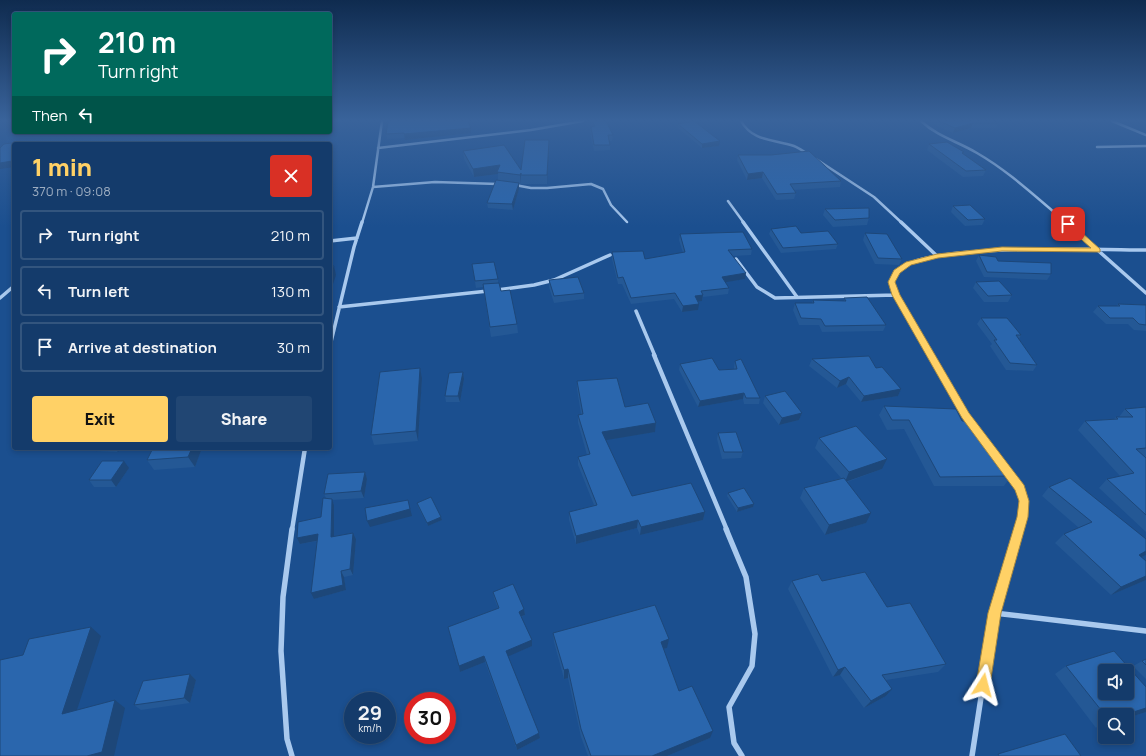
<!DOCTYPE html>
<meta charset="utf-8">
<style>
body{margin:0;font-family:Manrope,sans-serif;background:#214673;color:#f1f3f6;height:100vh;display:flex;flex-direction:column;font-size:15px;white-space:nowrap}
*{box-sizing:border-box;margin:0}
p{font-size:13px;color:#9dadc1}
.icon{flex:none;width:22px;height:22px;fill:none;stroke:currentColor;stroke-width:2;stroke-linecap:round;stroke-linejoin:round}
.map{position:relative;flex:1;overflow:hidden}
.details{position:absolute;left:12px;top:142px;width:320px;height:308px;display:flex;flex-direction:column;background:#143b6b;border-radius:4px;box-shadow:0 2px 6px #0003,0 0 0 1px #33557e}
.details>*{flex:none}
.guide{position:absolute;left:12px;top:12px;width:320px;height:122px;border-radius:4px;box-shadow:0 2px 6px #0003,0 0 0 1px #33557e;background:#00695c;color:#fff;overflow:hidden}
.fabs{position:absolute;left:1098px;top:664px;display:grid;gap:8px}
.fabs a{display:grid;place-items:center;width:36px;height:36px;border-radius:4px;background:#143b6b;box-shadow:0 2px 6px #0003,0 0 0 1px #33557e;font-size:20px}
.speed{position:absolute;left:344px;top:692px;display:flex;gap:8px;font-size:20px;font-weight:700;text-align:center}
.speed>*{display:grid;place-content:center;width:52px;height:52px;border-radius:50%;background:#143b6b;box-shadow:0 2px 6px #0003,0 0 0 1px #33557e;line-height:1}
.speed small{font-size:10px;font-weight:400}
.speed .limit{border:6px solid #d22;background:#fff;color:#111}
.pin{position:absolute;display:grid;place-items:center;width:34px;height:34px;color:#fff;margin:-17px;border-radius:8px;box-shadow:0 2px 6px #0006}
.me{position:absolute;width:44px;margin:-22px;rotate:9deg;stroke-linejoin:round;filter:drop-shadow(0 0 3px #0008)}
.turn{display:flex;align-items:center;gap:14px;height:84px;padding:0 20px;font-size:18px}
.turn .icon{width:52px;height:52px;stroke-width:2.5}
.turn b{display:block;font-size:28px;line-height:34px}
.then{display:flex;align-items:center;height:38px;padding:0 20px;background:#0003;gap:8px;font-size:15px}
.round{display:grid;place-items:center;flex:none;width:42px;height:42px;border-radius:4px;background:#214673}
.overview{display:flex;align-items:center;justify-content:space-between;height:68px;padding:0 20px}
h1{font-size:24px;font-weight:800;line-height:30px;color:#ffd166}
.cta{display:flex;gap:8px;margin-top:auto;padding:8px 20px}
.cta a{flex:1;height:46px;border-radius:4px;background:#ffd166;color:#111;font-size:16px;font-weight:800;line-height:46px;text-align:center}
.cta a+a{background:#214673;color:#f1f3f6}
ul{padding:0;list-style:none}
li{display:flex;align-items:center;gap:12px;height:50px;margin:0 8px 6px;padding:0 12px;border:2px solid #33557e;border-radius:4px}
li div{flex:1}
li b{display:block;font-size:15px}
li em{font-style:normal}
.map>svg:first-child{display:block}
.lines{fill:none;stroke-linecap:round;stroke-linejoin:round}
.minor-far3{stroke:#a9c9ee;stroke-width:2.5}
.minor-far2{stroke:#a9c9ee;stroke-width:3.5}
.minor-far1{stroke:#a9c9ee;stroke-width:4.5}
.minor{stroke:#a9c9ee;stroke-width:5.5}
.wall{fill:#245895}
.shaded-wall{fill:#1d4779}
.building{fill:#2a66ad;stroke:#1d4779;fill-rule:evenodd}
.route{fill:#ffd166;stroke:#a68842}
</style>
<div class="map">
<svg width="1146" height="756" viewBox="0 0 1146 756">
<rect width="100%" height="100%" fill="#1b4f8f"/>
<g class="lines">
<!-- minor-far3 -->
<path class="minor-far3" d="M741,121C753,142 774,139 794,146C799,148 803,151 808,154
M921,121C938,137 957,141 977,153C1010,172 1038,199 1067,223
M1112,121L1146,135
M1097,147L1146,146
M378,148L531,130L583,121
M816,159L874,197L902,223
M515,185L531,188H547L591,184L603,189L611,205L627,222
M373,187L435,182L498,184
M728,201L744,223
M362,223L373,187L382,121"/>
<!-- minor-far2 -->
<path class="minor-far2" d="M743,222L797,297
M901,222L937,256
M1066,222L1146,293
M330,241L357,238
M736,259L757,287L775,298L896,295
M497,290L534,285L554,280L610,255
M0,298L14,286
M339,307L488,291
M636,311L655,356
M330,346L354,247L362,222
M932,356L896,295L892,282C893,279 895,274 897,271C923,242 1103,250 1146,250"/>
<!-- minor-far1 -->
<path class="minor-far1" d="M654,355L727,530
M932,355L972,424
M1006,469C1023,491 1026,503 1018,530
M292,530L305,448"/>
<!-- minor -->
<path class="minor" d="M726,529L746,577L755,634L752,666L729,707L734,743L742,756
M994,613L1146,631
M292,756L287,739L281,651L283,597L292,529
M972,756L994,613L1019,529"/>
</g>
<!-- wall -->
<path class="wall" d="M388,121L471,133L405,140V138L387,139L386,134Z
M590,121H606L613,135L612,141H609L610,145V150L594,151L590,132L591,127L592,126L590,122Z
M927,121H995L998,123L996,128H971L953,133Z
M678,124L719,146L702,148L678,128Z
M549,140V148L547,184H521V181V184H519V189L513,210L488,208L487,203L498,181V174L474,177L464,159L463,151L521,170Z
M929,144L964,152L963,154L986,170L983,176L963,177L927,150Z
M738,155L841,181L840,187L793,190L796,193L794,199L776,200L762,178L747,180L737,160Z
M953,206L985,219L982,225L965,226L951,212Z
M825,209L869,218L867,225L833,227L823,215Z
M771,229L801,233L838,244L836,249L781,253L769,234Z
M865,233L902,259L899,265L875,264L863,240Z
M680,234L752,249L751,255L733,256L745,279L725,282L729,288L728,294L703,297L702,301H698V310L682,312L674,299L631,304L622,284H618L612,259V252L645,259L683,253L679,240Z
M979,255L998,261L1051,274L1047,280L984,277L976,261Z
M472,264L498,279V283L501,291L517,324L518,333L491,337L483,287L476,288Z
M549,280L584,293V299L554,303L549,287Z
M976,282L1012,295L1008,302H984L973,288Z
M844,298L886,325L883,331L822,332L819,325H799L793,310L795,303H812L813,300L844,301Z
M1118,304L1146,305V331L1134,330L1128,324H1106L1093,312L1098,306H1117Z
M981,318L1021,335L1019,339L1037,365L1033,371L1006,370L990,346L992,344L977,324Z
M812,359L876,368L901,389L898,396L861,402L846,384L837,388L809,366Z
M735,361L760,398L759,404H744L743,399L698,407L679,370L680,364L719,370L734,369V367Z
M420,368L422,378L418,441L374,445L371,435Z
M463,372L464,379L460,402H446L445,396Z
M577,381L625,407L656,423L655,432L605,440L632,496L705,512L703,520L640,535L637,528L576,544L569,520V512L594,505L578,465V457L587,455L578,423V415L581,414L577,389Z
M765,396L802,413L799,420L779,425L763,403Z
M884,406L962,421L1011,476L1004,486H934L904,429L887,430L879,415Z
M1146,407V457H1145L1146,458V532L1099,488L1107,479L1120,476L1078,430L1085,421L1114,419L1116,417H1119L1125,409Z
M718,433L743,452L741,458L722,459L717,439Z
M819,438L882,469L847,482L866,523L825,535L800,498L804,488L841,478L815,448Z
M72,448H121L118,452L74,450Z
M202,448L195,467L154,470L147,460Z
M129,468L116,487H94L89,480Z
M365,472L367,479L364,498L332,500L334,505V536L353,533L356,539L353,575L344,577L346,590L314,599L318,541L300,544L321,517L326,498L324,494Z
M1049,487L1146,539V555L1142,557L1146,576V580L1111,595L1055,543L1064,534L1079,528L1042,496Z
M728,493L754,504L753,507L737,512L727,496Z
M417,503L441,517L442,520L428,526L418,507Z
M792,581H822L887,607L946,664L938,672L886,680L892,689L886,696L864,708L840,675L833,677L788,589Z
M493,592L524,609L525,615L521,617L532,646L508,656L539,733L540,738L517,750L485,662L460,672L498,608L494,598Z
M553,633L667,648L663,649L679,691L710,738L667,756H588L581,737L568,678L564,679L554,642Z
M1146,659V679L1133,666Z
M1066,666L1146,687V712L1127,718V715H1105V725L1096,728L1055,674Z
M190,674L196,680L190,703L141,710L134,705Z"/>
<!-- shaded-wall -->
<path class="shaded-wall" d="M973,123L971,128L953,133L955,128Z
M471,128V133L405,140L404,134Z
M549,140V148L547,184V175Z
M720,141L719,146L702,148V144Z
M14,156V167L0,169V163Z
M500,165L498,174L474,177L473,169Z
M763,172L762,178L747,180L748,174Z
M521,173V184L520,175Z
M519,183V189L513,210L512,204Z
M334,266L336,275L330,293V276Z
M746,273L745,279L721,283L722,277Z
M703,295L702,301L694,302L695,296Z
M699,304L698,310L682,312L683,306Z
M420,368L422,378L418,441L416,431Z
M463,372L464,379L460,402L458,396Z
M849,377L846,384L837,388L840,381Z
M901,389L898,396L861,402L864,396Z
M744,393L743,399L698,407L700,401Z
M802,413L799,420L779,425L782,418Z
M656,423L655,432L601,441L602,432Z
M115,448H121L118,452Z
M192,448H202L195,467L188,457Z
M887,459L882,469L845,482L849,472Z
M124,461L129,468L116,487L111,480Z
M365,472L367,479L364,498L361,491Z
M332,499L334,505V543L331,537Z
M408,500L412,516L370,527L367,521Z
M754,504L753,507L737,512L738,508Z
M705,512L703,520L640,535L641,527Z
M871,513L866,523L825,535L829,525Z
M441,517L442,520L428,526L427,523Z
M638,520L637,528L576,544V536Z
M353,533L356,539L353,575L350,569Z
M318,534L321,540L300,544L297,538Z
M1146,551V555L1129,563L1139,555Z
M341,571L344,577L346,590L314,599L311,593Z
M1146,576V580L1111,595L1121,587Z
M524,609L525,615L519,617V612Z
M91,627L101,636L73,722L62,714Z
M669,639L667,648L659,650L661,642Z
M532,640V646L507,657L506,651Z
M484,656L485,662L460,672L459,666Z
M845,667L840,675L833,677L838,670Z
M568,669V678L564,679V670Z
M190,674L196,680L190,703L184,698Z
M892,689L886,696L864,708L871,701Z
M115,700L125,708L114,756H87Z
M1146,708V712L1127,718V715H1124Z
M1105,722V725L1096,728Z
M713,731L710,738L667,756H652Z
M539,733L540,738L517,750L516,745Z"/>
<!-- building -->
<path class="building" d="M388,121H468L471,128L404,134V133L386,134Z
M592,121H606L613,135H608L610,145H594L591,127L595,126Z
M694,121L720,141L702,144L678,124Z
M939,121H995L998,123H973L955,128Z
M525,140H549L547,175H521V173L520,175L497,172L500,165L473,169L463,151L504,145L521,170Z
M19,142L18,144H14V156L12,161L0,163V148L4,144Z
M947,142L964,152L962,153L986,170L966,171L929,144Z
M809,151L841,181L790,184L796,193L777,194L763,172L748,174L738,155H771Z
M496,180L519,183L512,204L487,203Z
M970,205L985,219L968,220L953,206Z
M869,208V218L835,220L825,209Z
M796,226L801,233L828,231L838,244L783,248L771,229Z
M743,232L752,249L728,250L746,273L722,277L729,288L701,291L703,295L695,296L699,304L683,306L675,293L631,298L623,277L618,278L612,252L643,251L645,259L685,252L680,234Z
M865,233L887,234L902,259L878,258Z
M979,255L996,257L998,261L1051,263V274L987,272Z
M494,262L498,279L475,281L472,264Z
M330,266H334L330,276Z
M578,277L584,293L554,296L549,280Z
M999,281L1012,295L988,296L976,282Z
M499,283L501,291L510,290L517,324L490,327L483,284Z
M867,297L886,325L825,326L821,319L801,318L795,303H814L813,300L846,301L844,298Z
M1118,304L1146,305V325L1139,324L1133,318H1110L1098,306H1120Z
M981,318H1007L1021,335H1016L1037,365L1010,363L994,340H997Z
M869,356L876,368L882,367L901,389L864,396L849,377L840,381L812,359Z
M712,358L719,370L737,369L735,361L741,359L760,398H746L744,393L700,401L680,364Z
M420,368L416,431L371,435L380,372Z
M463,372L458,396H445L449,373Z
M617,378L625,407L648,403L656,423L602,432L632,496L691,483L705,512L641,527L638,520L576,536L569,512L597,505L578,457L590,454L578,415L583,414L577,381Z
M785,391L802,413L782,418L765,396Z
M884,406L956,409L962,421H975L1011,476L940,477L909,420H892Z
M1146,407V448L1136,449L1146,458V515L1107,479L1134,473L1085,421L1118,419L1116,417H1133L1125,409Z
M856,426L887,459L849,472L819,438Z
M736,432L743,452H724L718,433Z
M153,448H192L188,457L147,460Z
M102,461H124L111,480H89Z
M365,472L361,491L324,494L328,474Z
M844,478L871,513L829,525L804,488Z
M1070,478L1146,539V551L1139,555L1146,561V576L1121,587L1064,534L1092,522L1049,487Z
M744,488L754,504L738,508L728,493Z
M431,497L441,517L427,523L417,503Z
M323,498L332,499L331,537L353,533L350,569L341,571L343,585L311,593L318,534L297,538L298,522L321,517Z
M408,500L410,509L367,521L365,508Z
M865,572L887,607L910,603L946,664L882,675L892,689L871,701L845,667L838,670L792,581L818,574L822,581Z
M513,584L524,609L519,612L532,640L506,651L539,733L516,745L484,656L459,666L448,627L499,608L493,592Z
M655,605L669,639L661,642L679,691L692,686L713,731L652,756H591L581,729L568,669L564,670L553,633Z
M91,627L62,714L115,700L102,752L87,756H0V660L23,655L29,639Z
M1114,651L1146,687V708L1124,715H1105L1066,666ZM1105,671H1127V693H1105Z
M1146,659V665L1142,661Z
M190,674L184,698L134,705L143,681Z
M1065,734L1081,756H999L998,754Z"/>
<!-- sky -->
<linearGradient id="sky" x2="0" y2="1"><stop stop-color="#0f2b4f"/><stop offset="0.53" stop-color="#39639b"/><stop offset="1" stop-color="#39639b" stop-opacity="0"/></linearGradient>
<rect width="1146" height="227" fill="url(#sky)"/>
<!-- route -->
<path class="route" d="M1065,222H1070L1100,249V252L1002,251L938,258L911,265L900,273L895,282L900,295L969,413L1024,485L1029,501L1028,517L1001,613L990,685L988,689L983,692L978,689L976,685L988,613L1017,517L1019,501L1015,490L962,418L892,295L888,282L894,270L906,262L937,254L1002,247L1091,248L1065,225Z"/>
</svg>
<div class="fabs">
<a><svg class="icon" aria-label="sound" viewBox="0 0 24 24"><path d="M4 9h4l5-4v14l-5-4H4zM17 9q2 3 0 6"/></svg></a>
<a><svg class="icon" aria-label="search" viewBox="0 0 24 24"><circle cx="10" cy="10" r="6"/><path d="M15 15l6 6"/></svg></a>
</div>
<div class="speed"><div>29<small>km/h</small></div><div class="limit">30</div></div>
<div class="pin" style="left:1068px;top:224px;background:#d93025"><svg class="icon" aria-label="arrive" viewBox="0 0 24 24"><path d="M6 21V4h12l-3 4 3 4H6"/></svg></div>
<svg class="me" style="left:983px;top:685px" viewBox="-20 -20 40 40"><path d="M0-17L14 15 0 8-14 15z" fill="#ffd166" stroke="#fff" stroke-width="4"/></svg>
<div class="guide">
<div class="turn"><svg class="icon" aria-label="right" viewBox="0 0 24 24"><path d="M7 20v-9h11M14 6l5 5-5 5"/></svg><div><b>210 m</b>Turn right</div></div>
<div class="then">Then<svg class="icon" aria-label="left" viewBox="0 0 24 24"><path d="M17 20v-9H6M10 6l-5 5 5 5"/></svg></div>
</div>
<section class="details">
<div class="overview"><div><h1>1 min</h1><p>370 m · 09:08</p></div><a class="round" style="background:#d93025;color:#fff"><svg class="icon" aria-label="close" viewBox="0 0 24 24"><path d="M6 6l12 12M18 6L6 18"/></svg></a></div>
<ul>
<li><svg class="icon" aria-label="right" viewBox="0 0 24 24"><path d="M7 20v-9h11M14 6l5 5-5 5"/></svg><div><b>Turn right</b></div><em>210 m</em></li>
<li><svg class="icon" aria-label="left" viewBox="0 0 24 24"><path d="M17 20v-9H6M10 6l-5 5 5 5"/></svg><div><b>Turn left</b></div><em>130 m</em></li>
<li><svg class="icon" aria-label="arrive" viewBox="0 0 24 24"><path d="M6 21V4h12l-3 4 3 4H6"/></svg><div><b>Arrive at destination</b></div><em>30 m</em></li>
</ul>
<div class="cta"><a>Exit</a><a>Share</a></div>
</section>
</div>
